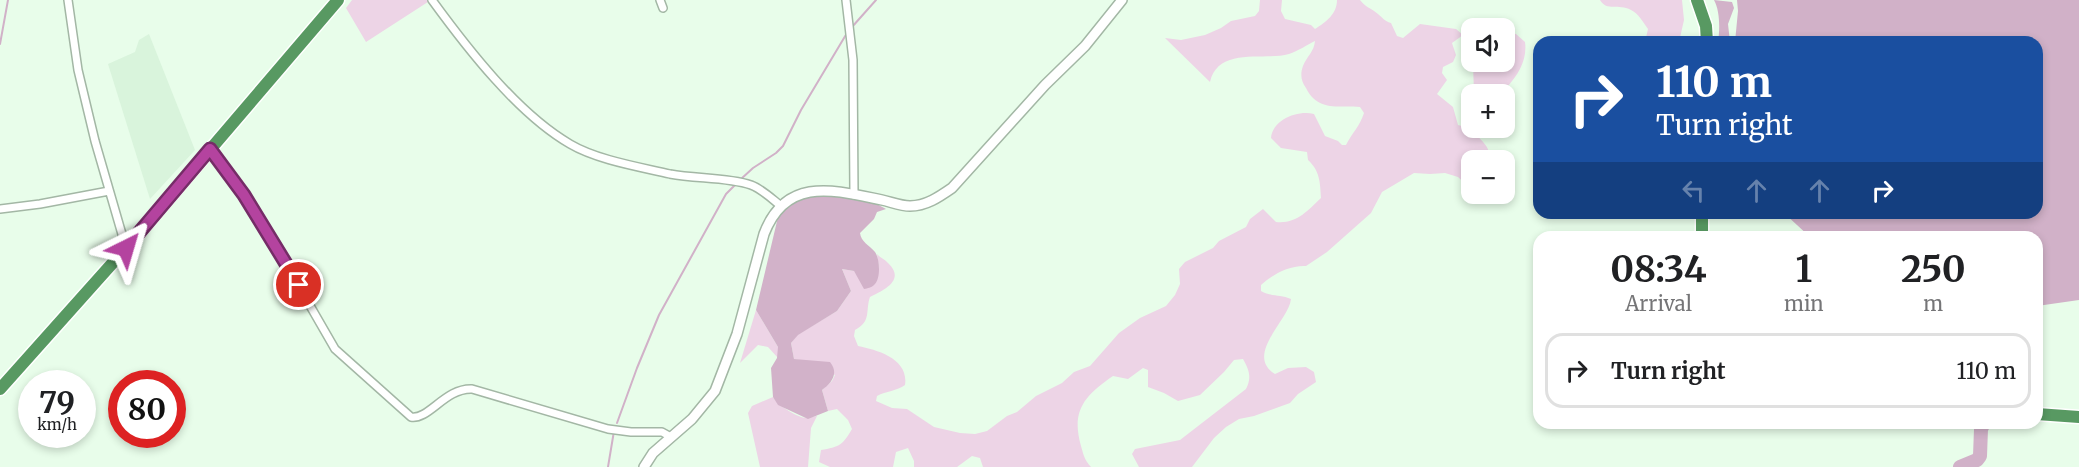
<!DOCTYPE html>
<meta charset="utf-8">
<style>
body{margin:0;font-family:Merriweather,serif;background:#f6f6f6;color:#202124;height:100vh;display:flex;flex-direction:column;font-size:22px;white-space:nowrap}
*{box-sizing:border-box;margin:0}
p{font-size:20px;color:#757577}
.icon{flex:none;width:33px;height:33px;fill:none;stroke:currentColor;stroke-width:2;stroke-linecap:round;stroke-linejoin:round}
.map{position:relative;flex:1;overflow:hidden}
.details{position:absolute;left:1533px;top:231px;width:510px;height:198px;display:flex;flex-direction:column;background:#fff;border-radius:18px;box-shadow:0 3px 9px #0003}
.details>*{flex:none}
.banner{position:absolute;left:1533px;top:36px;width:510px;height:183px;border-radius:18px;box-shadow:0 3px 9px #0003;background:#1a4fa0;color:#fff;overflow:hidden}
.controls{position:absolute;left:1461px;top:18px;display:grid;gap:12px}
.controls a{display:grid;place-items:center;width:54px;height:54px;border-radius:12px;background:#fff;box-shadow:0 3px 9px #0003;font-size:30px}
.speed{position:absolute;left:18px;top:370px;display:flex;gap:12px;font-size:30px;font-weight:700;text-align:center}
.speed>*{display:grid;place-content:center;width:78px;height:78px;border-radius:50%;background:#fff;box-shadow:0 3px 9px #0003;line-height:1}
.speed small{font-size:15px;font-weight:400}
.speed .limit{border:9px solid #d22;background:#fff;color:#111}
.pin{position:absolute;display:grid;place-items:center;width:51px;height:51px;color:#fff;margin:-26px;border:3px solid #fff;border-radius:50%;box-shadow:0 2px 6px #0007}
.me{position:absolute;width:66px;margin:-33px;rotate:40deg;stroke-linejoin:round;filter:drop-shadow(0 0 4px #0008)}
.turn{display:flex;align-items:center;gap:21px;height:126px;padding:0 24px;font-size:27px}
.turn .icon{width:78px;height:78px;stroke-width:2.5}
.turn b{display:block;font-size:42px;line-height:51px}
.lanes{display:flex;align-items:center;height:57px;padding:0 24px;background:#0003;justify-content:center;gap:30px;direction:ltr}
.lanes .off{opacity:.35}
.eta{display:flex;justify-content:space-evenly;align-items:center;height:102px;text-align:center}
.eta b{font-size:36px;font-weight:700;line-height:42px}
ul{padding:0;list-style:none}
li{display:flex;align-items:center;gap:18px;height:75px;margin:0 12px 9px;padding:0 12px;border:3px solid #e0e0e0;border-radius:18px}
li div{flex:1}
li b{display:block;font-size:22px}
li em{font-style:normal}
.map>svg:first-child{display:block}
.built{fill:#d9f4dc}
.green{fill:#edd4e6}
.forest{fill:#d2b2c9}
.water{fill:#d1b1c8}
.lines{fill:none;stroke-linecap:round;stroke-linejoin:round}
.stream{stroke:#d1b1c8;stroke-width:2}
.river{stroke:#d1b1c8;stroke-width:14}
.street-casing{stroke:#a3b7a5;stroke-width:10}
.secondary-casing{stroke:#a3b7a5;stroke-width:12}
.highway-casing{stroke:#fff;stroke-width:15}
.street{stroke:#fff;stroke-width:7}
.secondary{stroke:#fff;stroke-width:9}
.highway{stroke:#589962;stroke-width:12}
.route-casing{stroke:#752c67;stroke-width:15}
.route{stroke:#b4439f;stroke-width:10}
</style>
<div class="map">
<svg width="2079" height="467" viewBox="0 0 2079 467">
<rect width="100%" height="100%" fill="#e8fdea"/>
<!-- built -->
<path class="built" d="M149,34L195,150L150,199L108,64L135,52L139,40Z"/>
<!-- green -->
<path class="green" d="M352,0H431L366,42L346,8Z
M1260,0H1282L1281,11L1285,19L1311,25L1315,29C1326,22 1337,14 1337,0H1360C1365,7 1371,8 1378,14C1383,18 1384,21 1391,23L1397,36L1403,38L1420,24L1456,29L1463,35L1452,43L1456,55L1453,62L1443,67L1442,73L1447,80L1437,94L1453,107L1458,125L1466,127L1471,122L1472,128H1482L1476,134C1483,143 1492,148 1488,160H1472L1471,189L1458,177L1445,173L1430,174L1414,173L1382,192L1371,213L1327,252L1306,266C1290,265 1273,274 1261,285V291C1271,297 1280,294 1291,299C1289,320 1244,355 1275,374L1288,368L1306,367L1314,372L1316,382L1298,394L1290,403L1254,416L1239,419L1226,427L1214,438L1192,467H1139L1132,454L1135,449L1180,440L1246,389C1252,377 1249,370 1243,359L1234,360L1224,372L1200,395L1178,401L1164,393L1148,387V370L1143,368L1128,379L1113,376C1084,396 1071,411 1081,446C1084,456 1084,459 1091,467H983L980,458L972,456L957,467H914V461L908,448L896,452L893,467H830L819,462L821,450C839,447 843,445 852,429L848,420L837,409L828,411L822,390L832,381L835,375L805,361L794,359L791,343L797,335L837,311L851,291L842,269L854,271L860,279L879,268L877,254C880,258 885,259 888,263C906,280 884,290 870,297C865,311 872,321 855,330L854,336L858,346C878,350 909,359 905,385C897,391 886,391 877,396L876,401L892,408L907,409L934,427L960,433L975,434L987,431L1007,416L1017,412L1036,396L1062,383L1074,372L1090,366L1119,333L1140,318L1166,306L1175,295L1180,284L1179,269L1185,262L1213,248L1219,241L1246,227L1250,219L1263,209L1276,222C1297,224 1307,211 1321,198C1320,182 1320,171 1308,160L1307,152L1281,148L1271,138C1273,119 1298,110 1314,114L1325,136L1338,141L1342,145H1346C1352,133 1360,126 1364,113L1360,107C1338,105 1318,112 1306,88C1301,81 1300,74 1303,66C1307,56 1314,52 1315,41C1307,45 1298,51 1289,54C1265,61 1218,46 1210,82L1165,38L1181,40L1205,35L1221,28L1231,21L1255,16L1259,11Z
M1600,0H1682L1684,20L1679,42H1645L1648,29C1643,22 1638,13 1631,10C1618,3 1607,12 1600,0Z
M1505,32L1516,34L1525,42C1528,63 1514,81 1500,94H1472C1476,83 1471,74 1475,62H1504Z
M756,310L778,347V358L768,347L758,345L740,363Z
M773,397C778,405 797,418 807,418C808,418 816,416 817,416L811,428L808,467H760L748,413L752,406Z"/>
<!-- forest -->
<path class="forest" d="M1714,0L1732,2L1734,8L1728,24L1730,42H1718C1720,29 1720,11 1714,0Z
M826,193L873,202L886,209L877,212L874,219L860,233C861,242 869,245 875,252C880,259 881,279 874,285C871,288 868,288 864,289L854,271L842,269L851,291L837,311L798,335L791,343L794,359L830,362C839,373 832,383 822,390L828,411L808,419L778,405L773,397L771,368L777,358L778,347L756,310L778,217C790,200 807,197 826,193Z"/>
<!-- water -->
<path class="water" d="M1737,0H2079V300L2037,306V237H1810L1784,213H2037V42H1735L1738,11Z"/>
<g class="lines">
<!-- stream -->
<path class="stream" d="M852,27L876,0
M0,44L8,0
M741,179L753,168L776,153L783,146L801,110L847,33
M617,423L637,368L659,315L726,194L737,183
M608,467L614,431"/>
<!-- river -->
<path class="river" d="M1960,467L1977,460L1980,456L1981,429L1984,423"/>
<defs>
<path id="street" d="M68,0L78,70L95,141L126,248
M432,0C467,48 518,114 570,144C597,160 640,167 670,174C696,179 727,177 751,185C762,189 772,199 781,206
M660,0L663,8
M846,0L853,60L854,195
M210,149L223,164L260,219L335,349L411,417C429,420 445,388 472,389L608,429L631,432H662L671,437
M0,209L40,204L109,191"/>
<path id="secondary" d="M644,467L653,453L692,419L715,391L737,334L764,234C786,176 834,190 882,200C891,202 901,206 910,206C926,206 939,197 952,188L1045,85L1085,46L1122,0"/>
<path id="highway" d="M1697,0L1706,26L1707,42
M1702,237V213
M0,389L126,248L338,0
M2037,414L2079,417"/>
</defs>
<!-- street casing -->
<use href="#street" class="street-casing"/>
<!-- secondary casing -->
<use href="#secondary" class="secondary-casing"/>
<!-- highway casing -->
<use href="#highway" class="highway-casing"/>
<!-- street -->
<use href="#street" class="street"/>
<!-- secondary -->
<use href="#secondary" class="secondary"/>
<!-- highway -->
<use href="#highway" class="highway"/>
</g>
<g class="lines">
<defs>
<path id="route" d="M126,248L210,149L244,195L299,285"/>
</defs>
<!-- route casing -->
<use href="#route" class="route-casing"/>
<!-- route -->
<use href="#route" class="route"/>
</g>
</svg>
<div class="controls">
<a><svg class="icon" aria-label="sound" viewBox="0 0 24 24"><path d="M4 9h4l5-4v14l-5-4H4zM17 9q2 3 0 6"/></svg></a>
<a>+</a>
<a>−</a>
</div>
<div class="speed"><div>79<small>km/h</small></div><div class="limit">80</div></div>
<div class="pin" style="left:299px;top:285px;background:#d93025"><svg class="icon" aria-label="arrive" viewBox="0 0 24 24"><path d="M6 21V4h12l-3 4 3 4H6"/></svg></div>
<svg class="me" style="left:126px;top:248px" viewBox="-20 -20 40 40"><path d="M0-17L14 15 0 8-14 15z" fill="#b4439f" stroke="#fff" stroke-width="4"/></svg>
<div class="banner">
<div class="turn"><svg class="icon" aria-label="right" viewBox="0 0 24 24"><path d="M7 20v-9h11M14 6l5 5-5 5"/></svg><div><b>110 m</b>Turn right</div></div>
<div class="lanes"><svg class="icon off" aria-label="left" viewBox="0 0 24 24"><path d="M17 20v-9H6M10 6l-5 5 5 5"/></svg><svg class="icon off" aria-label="ahead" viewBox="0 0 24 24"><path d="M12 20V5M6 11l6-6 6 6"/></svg><svg class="icon off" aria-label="ahead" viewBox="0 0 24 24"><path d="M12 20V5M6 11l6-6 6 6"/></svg><svg class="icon" aria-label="right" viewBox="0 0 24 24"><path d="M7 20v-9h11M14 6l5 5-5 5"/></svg></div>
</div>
<section class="details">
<div class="eta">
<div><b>08:34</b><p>Arrival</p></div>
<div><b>1</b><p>min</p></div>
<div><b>250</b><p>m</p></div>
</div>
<ul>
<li><svg class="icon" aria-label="right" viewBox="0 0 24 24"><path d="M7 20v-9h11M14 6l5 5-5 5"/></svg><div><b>Turn right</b></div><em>110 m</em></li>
</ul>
</section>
</div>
